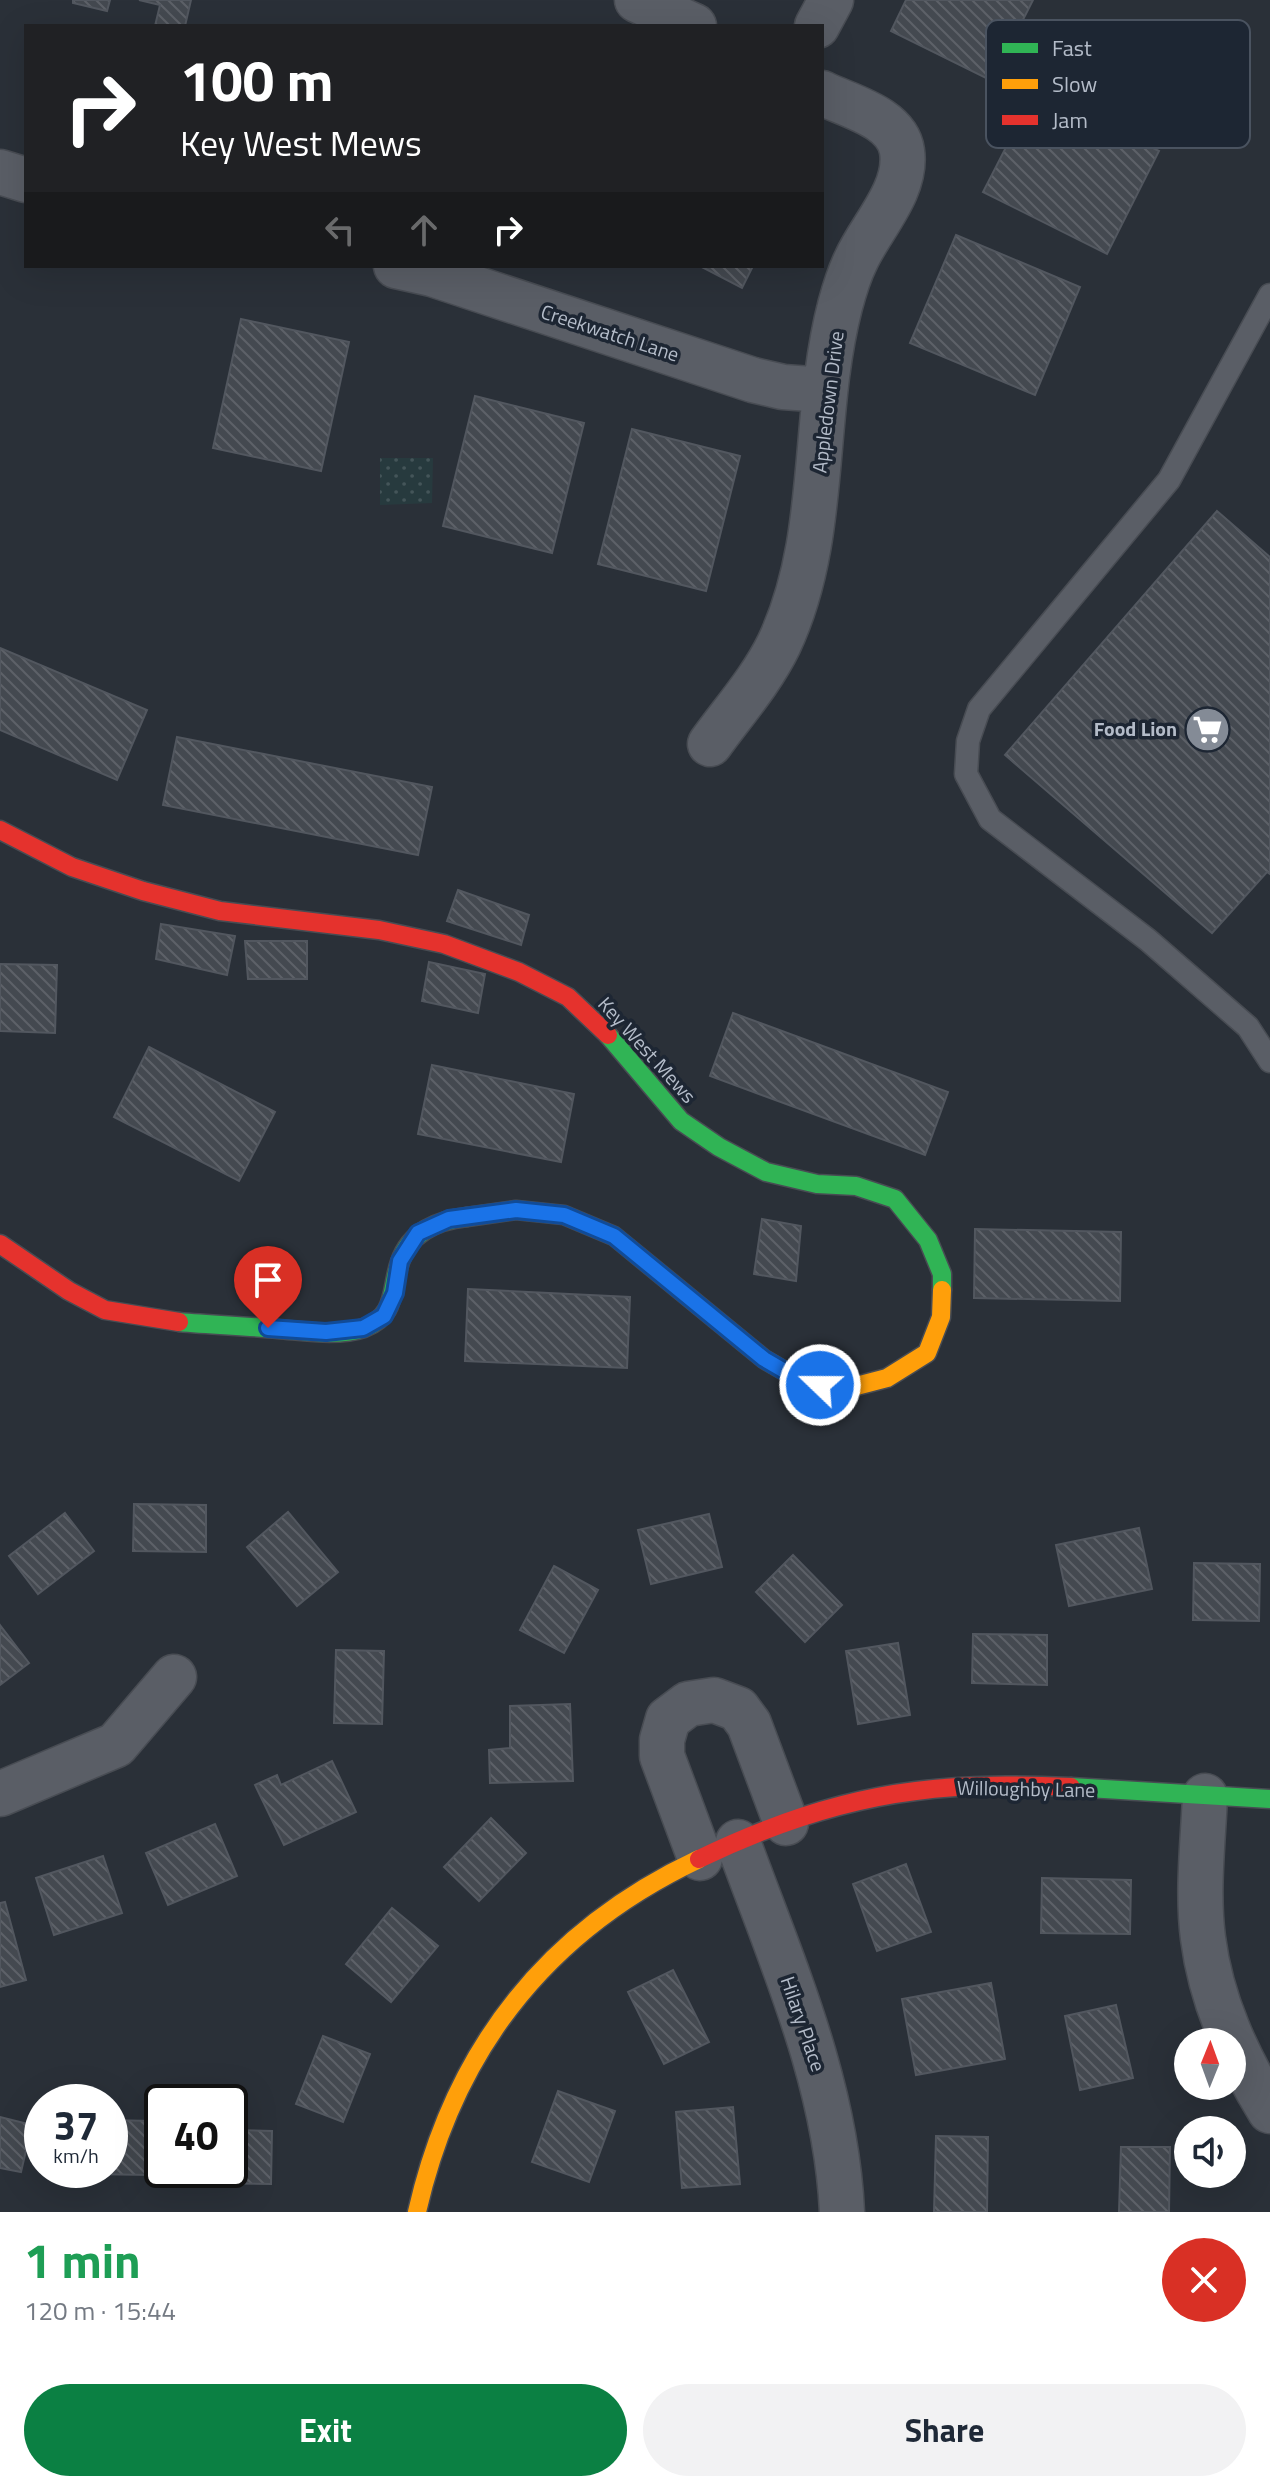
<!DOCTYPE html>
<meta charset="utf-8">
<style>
body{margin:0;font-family:"Titillium Web",sans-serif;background:#f2f2f3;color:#1f2937;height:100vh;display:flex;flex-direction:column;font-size:30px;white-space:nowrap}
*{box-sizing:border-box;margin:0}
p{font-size:26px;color:#747a83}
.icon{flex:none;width:44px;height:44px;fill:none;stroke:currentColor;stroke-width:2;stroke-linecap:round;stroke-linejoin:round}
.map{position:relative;height:2212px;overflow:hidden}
.details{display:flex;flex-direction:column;background:#fff;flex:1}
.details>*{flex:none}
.hud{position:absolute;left:24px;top:24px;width:800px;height:244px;border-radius:0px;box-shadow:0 8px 32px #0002;background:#202124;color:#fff;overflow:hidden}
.needle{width:52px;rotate:1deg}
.buttons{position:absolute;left:1174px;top:2028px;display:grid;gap:16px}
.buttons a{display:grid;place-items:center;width:72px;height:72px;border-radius:50%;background:#fff;box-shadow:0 8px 32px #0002;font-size:40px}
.speed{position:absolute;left:24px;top:2084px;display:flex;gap:16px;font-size:40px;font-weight:700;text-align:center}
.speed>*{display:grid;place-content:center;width:104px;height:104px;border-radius:50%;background:#fff;box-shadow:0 8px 32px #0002;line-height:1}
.speed small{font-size:20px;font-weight:400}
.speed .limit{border:4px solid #111;border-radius:12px;background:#fff;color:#111}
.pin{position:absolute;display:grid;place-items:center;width:68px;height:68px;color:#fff;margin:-82px -34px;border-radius:50% 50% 50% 0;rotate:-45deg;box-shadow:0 0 8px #0007}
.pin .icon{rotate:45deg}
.me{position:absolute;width:88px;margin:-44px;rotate:292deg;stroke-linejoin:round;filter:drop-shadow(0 0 6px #0008)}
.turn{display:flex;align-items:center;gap:28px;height:168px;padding:0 24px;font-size:36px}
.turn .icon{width:104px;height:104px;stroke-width:2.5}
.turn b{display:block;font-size:56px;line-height:68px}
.lanes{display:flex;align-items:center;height:76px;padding:0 24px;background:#0003;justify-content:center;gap:40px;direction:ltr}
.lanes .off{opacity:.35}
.round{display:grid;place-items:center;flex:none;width:84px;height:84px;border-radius:42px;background:#f2f2f3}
.head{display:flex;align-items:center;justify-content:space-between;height:136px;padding:0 24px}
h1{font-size:48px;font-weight:700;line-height:60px;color:#1e9e55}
.cta{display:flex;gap:16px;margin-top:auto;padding:16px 24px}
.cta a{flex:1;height:92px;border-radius:48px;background:#0b8043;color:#fff;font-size:32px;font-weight:700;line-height:92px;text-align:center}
.cta a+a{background:#f2f2f3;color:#1f2937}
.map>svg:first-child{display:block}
.grass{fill:url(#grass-dots)}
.building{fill:url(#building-back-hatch);stroke:#52575f;stroke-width:2}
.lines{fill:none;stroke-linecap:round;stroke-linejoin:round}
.lane-casing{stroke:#484c53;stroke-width:25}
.street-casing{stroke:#484c53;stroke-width:47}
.fast-casing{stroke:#484c53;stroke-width:21}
.slow-casing{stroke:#484c53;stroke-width:21}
.jam-casing{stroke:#484c53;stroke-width:21}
.lane{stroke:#5a5e66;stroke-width:22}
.street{stroke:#5a5e66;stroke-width:44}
.fast{stroke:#30b455;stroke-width:18}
.slow{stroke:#ff9f0a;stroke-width:18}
.jam{stroke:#e5322d;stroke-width:18}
.route-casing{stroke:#114b97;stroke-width:20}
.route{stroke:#1a73e8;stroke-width:14}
.labels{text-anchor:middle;stroke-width:7;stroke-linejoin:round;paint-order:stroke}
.street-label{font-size:20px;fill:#b4bcc9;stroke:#1d2633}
.poi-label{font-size:20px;font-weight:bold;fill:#b4bcc9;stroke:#1d2633;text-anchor:end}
.key{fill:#1d2633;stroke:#4a5360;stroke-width:2}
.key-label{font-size:22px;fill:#b4bcc9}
</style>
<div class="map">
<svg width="1270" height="2212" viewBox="0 0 1270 2212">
<defs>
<pattern id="grass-dots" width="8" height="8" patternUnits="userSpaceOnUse" patternTransform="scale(2)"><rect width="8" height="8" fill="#273a3e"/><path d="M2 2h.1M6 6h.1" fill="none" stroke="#445559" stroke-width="1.8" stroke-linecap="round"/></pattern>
<pattern id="building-back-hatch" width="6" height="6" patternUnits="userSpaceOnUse" patternTransform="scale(2)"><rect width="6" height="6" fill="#444950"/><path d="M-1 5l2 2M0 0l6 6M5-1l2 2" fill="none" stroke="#5d6168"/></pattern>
</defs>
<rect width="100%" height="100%" fill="#2a3038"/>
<!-- grass -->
<path class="grass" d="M380,458H433L432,503L380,505Z"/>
<!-- building -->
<path class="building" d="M73,0H110L107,11L73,3Z
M139,0H191L185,26H155L160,5Z
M906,0H1033L992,81L891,31Z
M1036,89L1159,151L1107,254L983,192Z
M956,235L1080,287L1035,395L910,343Z
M700,266H753L742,288Z
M241,319L349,342L321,471L213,448Z
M475,396L584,423L552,553L443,526Z
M632,429L740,456L706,591L598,564Z
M1217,511L1270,557V874L1267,872L1212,933L1005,755Z
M0,648L147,710L117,780L0,730Z
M177,737L432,787L418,855L163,805Z
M458,890L529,915L521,945L447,921Z
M161,924L235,936L227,975L156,959Z
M245,941H307V979H248Z
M429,962L485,974L478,1013L422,1001Z
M0,964L57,965L55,1033L0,1031Z
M733,1013L948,1092L925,1155L710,1076Z
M149,1047L275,1112L239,1181L114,1117Z
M432,1065L574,1094L561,1162L418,1134Z
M762,1219L801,1226L796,1281L754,1274Z
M975,1229L1121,1232L1120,1301L974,1298Z
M468,1289L630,1297L627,1368L465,1361Z
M134,1504L206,1505V1552L133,1551Z
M288,1512L338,1572L297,1606L247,1547Z
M65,1513L94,1551L38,1594L9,1556Z
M709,1514L722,1567L651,1584L638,1530Z
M1139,1528L1152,1589L1069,1606L1056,1545Z
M793,1555L842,1605L805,1642L756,1592Z
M1194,1563L1260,1564L1259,1621L1193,1620Z
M554,1566L598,1590L564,1653L520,1630Z
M0,1625L29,1663L0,1685Z
M973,1634L1047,1635V1685L972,1683Z
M898,1643L910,1715L858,1724L846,1651Z
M336,1650L384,1651L382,1724L334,1723Z
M570,1704L573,1781L490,1783L489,1750L510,1748V1706Z
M332,1761L356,1812L284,1845L255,1785L277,1775L281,1785Z
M491,1818L526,1853L479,1901L444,1867Z
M215,1824L237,1876L168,1905L146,1853Z
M103,1856L122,1913L54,1935L36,1878Z
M906,1864L931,1932L877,1951L853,1884Z
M1042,1878L1131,1880L1130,1934L1041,1933Z
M5,1902L26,1980L0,1987V1903Z
M392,1908L438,1946L391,2002L346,1964Z
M673,1970L709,2042L664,2064L628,1992Z
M991,1983L1005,2059L916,2075L902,1999Z
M1116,2005L1133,2078L1080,2090L1065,2016Z
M323,2036L370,2054L343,2122L296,2104Z
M558,2091L615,2111L589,2182L532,2162Z
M733,2107L740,2184L682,2188L676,2112Z
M0,2117L32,2125L21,2172L0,2168Z
M110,2120L152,2121L151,2175L86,2174V2170H110Z
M230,2130L272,2131L271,2184L205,2183V2170H230Z
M936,2136L988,2137L987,2212H934Z
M1121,2147H1170L1169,2212H1119Z"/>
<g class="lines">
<defs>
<path id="lane" d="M1270,295L1169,480L979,709L968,741L966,774L990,819L1148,940L1248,1027L1270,1061"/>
<path id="street" d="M637,0L694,26
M817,26L831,0
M0,172L26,180
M396,266L432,274L753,380L783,387L825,390
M710,744C733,712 761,681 779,644C829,538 811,418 840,306C844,291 849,274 856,260C871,227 908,190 902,151C897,117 848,106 822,93
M0,1794L116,1745L174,1677
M1205,1796C1203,1842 1197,1892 1203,1938C1211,2001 1237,2057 1270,2111
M738,1842C782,1963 836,2082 842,2212
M700,1858L662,1756V1740L668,1719L688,1704L714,1700L738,1709L749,1724L786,1823"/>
<path id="fast" d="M608,1035L681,1121L719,1147L766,1172L817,1184L856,1186L895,1199L928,1240L942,1274V1290
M179,1322C212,1325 245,1326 278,1329C304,1331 338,1337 364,1328C398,1315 390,1289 400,1262C410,1232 438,1220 467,1217
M1071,1787L1270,1799"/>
<path id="slow" d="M467,1217L516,1210L564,1215L614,1236L764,1359L800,1380L841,1390L887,1378L927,1353L941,1317L942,1290
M417,2212C454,2049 548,1930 699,1859"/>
<path id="jam" d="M0,830L72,867L143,891L220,911L379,930L444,944L519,972L568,997L608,1035
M0,1244L69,1291L105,1310L179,1322
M699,1859C767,1826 841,1800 916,1791C967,1784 1020,1785 1071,1787"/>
</defs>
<!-- lane casing -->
<use href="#lane" class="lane-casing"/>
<!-- street casing -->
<use href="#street" class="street-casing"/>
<!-- fast casing -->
<use href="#fast" class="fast-casing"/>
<!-- slow casing -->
<use href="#slow" class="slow-casing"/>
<!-- jam casing -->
<use href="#jam" class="jam-casing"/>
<!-- lane -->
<use href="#lane" class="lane"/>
<!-- street -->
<use href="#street" class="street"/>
<!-- fast -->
<use href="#fast" class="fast"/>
<!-- slow -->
<use href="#slow" class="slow"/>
<!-- jam -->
<use href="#jam" class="jam"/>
</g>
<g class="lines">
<defs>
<path id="route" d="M268,1328L326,1332L363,1328L384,1316L395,1293L400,1261L418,1233L449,1219L516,1210L564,1215L614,1236L764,1359L800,1380L820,1385"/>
</defs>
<!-- route casing -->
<use href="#route" class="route-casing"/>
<!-- route -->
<use href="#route" class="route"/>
</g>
<!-- icons -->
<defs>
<symbol id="supermarket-disc" viewBox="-11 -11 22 22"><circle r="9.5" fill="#848b96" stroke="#1d2633"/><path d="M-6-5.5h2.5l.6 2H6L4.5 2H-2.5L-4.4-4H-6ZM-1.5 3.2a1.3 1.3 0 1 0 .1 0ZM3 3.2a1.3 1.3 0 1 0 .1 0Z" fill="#fff"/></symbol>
</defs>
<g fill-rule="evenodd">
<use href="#supermarket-disc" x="1182" y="704" width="51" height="51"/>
</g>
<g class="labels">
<!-- street labels -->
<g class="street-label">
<text transform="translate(610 333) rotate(18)" y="7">Creekwatch Lane</text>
<text transform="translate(828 402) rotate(-83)" y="7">Appledown Drive</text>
<text transform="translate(647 1050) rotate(48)" y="7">Key West Mews</text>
<text transform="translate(1026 1789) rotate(1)" y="7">Willoughby Lane</text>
<text transform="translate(803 2024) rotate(71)" y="7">Hilary Place</text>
</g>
<!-- poi labels -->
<g class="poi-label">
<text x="1177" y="736">Food Lion</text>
</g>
</g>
<!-- legend -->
<rect x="986" y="20" width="264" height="128" rx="12" class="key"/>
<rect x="1002" y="43" width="36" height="10" fill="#30b455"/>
<rect x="1002" y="79" width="36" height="10" fill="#ff9f0a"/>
<rect x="1002" y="115" width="36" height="10" fill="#e5322d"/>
<g class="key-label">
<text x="1052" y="56">Fast</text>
<text x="1052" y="92">Slow</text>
<text x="1052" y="128">Jam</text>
</g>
</svg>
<div class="buttons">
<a><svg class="needle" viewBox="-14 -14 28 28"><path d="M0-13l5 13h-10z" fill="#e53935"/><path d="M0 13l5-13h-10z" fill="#747a83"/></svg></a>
<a><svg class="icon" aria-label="sound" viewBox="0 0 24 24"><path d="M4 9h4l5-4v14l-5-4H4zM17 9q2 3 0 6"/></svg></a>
</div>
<div class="speed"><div>37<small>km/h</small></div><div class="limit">40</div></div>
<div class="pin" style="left:268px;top:1328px;background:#d93025"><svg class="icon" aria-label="arrive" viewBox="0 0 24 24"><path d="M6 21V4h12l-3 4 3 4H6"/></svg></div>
<svg class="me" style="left:820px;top:1385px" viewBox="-20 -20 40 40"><circle r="17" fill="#1a73e8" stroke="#fff" stroke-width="3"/><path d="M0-11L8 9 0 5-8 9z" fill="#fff"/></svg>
<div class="hud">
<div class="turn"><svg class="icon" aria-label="right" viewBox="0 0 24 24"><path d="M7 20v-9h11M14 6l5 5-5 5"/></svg><div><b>100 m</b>Key West Mews</div></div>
<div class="lanes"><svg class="icon off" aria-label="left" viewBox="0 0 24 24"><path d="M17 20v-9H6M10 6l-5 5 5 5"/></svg><svg class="icon off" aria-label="ahead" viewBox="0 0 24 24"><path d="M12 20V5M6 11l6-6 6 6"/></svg><svg class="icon" aria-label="right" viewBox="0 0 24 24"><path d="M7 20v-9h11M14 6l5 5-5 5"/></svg></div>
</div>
</div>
<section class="details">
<div class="head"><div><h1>1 min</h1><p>120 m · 15:44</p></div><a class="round" style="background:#d93025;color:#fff"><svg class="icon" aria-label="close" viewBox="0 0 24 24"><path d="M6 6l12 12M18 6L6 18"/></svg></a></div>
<div class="cta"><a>Exit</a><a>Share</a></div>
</section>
